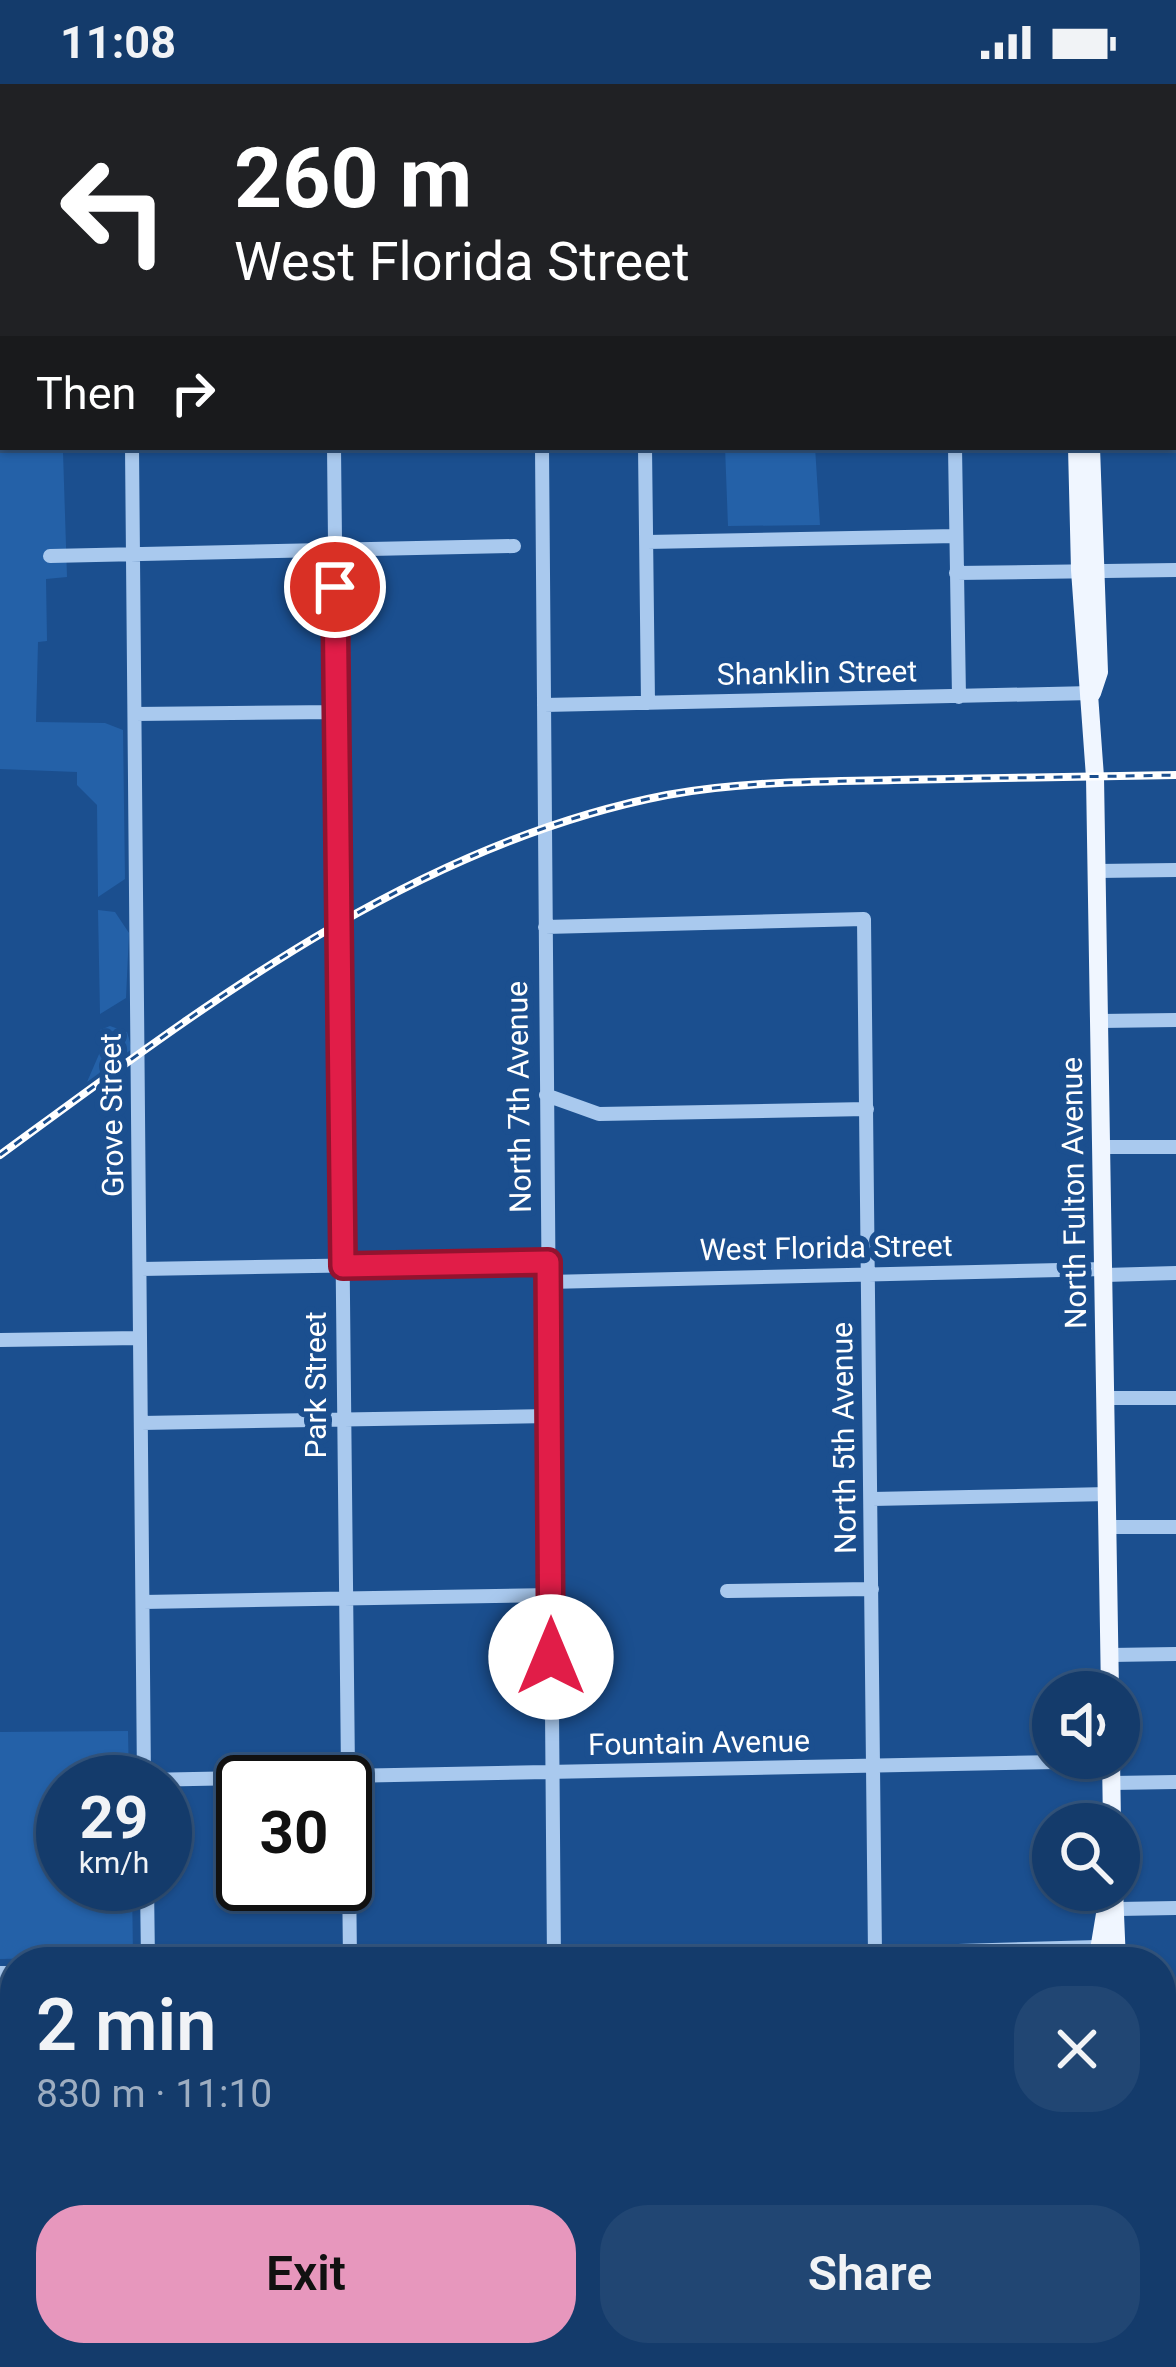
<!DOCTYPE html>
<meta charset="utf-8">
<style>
body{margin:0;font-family:Roboto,sans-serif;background:#214673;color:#f1f3f6;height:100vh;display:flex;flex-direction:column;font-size:45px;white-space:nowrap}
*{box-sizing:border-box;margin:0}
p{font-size:39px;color:#9dadc1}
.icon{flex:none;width:66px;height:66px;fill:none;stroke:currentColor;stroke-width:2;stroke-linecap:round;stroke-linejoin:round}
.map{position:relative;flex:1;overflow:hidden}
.side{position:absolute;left:0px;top:1863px;width:1176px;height:420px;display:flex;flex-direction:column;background:#143b6b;border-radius:48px 48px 0 0;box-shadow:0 3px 9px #0004,0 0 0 3px #33557e}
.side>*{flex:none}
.hud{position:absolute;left:0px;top:0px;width:1176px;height:366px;box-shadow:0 3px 9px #0004,0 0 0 3px #33557e;background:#202124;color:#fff;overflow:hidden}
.tools{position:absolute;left:1032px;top:1587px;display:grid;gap:24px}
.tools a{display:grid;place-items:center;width:108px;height:108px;border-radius:50%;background:#143b6b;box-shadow:0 3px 9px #0004,0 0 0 3px #33557e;font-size:60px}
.speed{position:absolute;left:36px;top:1671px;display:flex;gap:24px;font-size:60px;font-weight:700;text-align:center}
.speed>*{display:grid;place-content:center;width:156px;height:156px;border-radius:50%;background:#143b6b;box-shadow:0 3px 9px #0004,0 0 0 3px #33557e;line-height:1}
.speed small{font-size:30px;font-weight:400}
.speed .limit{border:6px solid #111;border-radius:18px;background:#fff;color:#111}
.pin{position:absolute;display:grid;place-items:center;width:102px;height:102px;color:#fff;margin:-51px;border:6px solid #fff;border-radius:50%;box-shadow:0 3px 12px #0007}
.me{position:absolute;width:132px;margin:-66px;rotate:0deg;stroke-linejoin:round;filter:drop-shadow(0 0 9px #0008)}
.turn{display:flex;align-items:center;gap:42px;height:252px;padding:0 36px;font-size:54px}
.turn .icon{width:156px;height:156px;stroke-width:2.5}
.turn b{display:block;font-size:84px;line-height:102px}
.then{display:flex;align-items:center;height:114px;padding:0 36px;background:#0003;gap:24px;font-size:45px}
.round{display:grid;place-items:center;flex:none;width:126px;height:126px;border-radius:48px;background:#214673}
.headline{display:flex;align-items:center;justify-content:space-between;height:204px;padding:0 36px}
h1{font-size:72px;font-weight:600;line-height:90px}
.button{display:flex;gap:24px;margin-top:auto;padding:24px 36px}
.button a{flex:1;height:138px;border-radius:48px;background:#e797bd;color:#111;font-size:48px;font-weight:600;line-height:138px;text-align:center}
.button a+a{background:#214673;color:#f1f3f6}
.status{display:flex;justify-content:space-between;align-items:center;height:84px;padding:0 60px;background:#143b6b;direction:ltr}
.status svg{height:33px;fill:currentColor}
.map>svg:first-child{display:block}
.green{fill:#2461a8}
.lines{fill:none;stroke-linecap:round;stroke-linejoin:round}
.minor{stroke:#a9c9ee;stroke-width:14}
.major{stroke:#f0f6ff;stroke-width:18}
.rail-casing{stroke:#fff;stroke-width:8}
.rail{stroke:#1b4f8f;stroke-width:3;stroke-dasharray:9;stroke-linecap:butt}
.route-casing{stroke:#92132f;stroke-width:30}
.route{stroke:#e11d48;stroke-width:21}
.labels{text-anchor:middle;stroke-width:12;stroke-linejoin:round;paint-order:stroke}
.street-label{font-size:30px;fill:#fff;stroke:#1b4f8f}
</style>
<div class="status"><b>11:08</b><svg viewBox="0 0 49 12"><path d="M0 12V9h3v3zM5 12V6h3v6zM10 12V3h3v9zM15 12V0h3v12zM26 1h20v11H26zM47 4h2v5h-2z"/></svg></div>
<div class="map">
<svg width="1176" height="2283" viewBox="0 0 1176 2283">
<rect width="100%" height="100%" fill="#1b4f8f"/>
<!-- green -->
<path class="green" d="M0,0H133L3,3V363H124L63,368L67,493L46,495L47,557L38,558L36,638L105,639L123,646L125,795L98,813L97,721L77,701V688L0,685Z
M725,363H815L820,441L728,442Z
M98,826L115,828L129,849L126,914L100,930Z
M110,942L127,948L132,965L87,998L100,968V946Z
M128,1647L129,1698H63V1800H132L133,1872L0,1875V1648Z
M0,1899H15V2023L0,2030Z
M15,2062V2268H381L403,2283H10L0,2248V2069Z"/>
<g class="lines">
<!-- minor -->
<path class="minor" d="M725,0V3
M950,0V3
M181,3L331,0
M538,3V0
M1173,49H1176
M1173,194H1176
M1173,341H1176
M132,363L144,1698
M334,363L350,1878
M542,363L554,1878
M645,363L648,619
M955,363L959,613
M647,458L956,452
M50,472L514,462
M956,489L1176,486
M544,621L1092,609
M135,630L337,628
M1097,787L1176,786
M545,843L864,835L875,1871
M1100,937L1176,936
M546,1011L599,1030L867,1025
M1103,1063H1176
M141,1185L548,1178
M1105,1191L1176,1189
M548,1198L1105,1185
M0,1256L140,1254
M1108,1314H1176
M141,1339L550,1332
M872,1415L1108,1410
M1108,1443H1176
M727,1507L872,1505
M143,1518L552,1511
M1110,1571L1176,1570
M144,1696L1111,1677
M1112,1699L1176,1698
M147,1800L148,1878
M1118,1825L1176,1824
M583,1878L1097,1863
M0,1889H15
M1161,2112H1176
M1161,2267L1176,2266
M742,2275L1098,2268
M467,2283L514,2280"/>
<!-- major -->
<path class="major" d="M1069,0V3
M1085,0V3
M1077,363L1080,486L1095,693L1110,1608
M1091,363L1099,588L1092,609
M1111,1674L1112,1740
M1114,1806L1117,1878
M1097,1878L1109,1806
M1161,1956H1176
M0,2050L15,2044
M1114,2268L1115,2283"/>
<defs>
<path id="rail" d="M0,1071C204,922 413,760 667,711C742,697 818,698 894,696C988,694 1082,693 1176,691"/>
</defs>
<!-- rail casing -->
<use href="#rail" class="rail-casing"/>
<!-- rail -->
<use href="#rail" class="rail"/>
</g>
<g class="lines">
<defs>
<path id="route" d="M335,503L343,1182L548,1178L551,1573"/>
</defs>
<!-- route casing -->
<use href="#route" class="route-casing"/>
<!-- route -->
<use href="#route" class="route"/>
</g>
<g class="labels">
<!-- street labels -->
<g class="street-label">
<text transform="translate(817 589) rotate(-1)" y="10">Shanklin Street</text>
<text transform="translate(519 1013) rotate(-91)" y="10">North 7th Avenue</text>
<text transform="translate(112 1031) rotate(-91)" y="10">Grove Street</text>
<text transform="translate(1074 1109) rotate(-91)" y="10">North Fulton Avenue</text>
<text transform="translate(826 1164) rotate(-1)" y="10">West Florida Street</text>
<text transform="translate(316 1301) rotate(-90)" y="10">Park Street</text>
<text transform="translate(844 1354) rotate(-91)" y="10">North 5th Avenue</text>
<text transform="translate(699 1659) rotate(-1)" y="10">Fountain Avenue</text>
</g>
</g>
</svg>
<div class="tools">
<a><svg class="icon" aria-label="sound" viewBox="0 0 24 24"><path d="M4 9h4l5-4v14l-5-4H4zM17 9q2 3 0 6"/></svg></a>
<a><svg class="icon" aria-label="search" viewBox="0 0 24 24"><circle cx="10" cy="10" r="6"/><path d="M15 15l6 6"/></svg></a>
</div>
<div class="speed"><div>29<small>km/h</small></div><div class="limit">30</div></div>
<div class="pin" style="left:335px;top:503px;background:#d93025"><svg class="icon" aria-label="arrive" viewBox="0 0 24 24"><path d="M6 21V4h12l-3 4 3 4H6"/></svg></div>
<svg class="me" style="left:551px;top:1573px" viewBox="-20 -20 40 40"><circle r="19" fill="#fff"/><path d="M0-13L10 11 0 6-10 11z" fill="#e11d48"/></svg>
<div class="hud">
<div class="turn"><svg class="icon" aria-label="left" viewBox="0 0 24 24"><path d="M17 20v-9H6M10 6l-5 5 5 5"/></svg><div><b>260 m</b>West Florida Street</div></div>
<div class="then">Then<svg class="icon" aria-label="right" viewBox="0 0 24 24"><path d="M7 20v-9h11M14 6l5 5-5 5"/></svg></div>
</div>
<section class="side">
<div class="headline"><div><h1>2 min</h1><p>830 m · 11:10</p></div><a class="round"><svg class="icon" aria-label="close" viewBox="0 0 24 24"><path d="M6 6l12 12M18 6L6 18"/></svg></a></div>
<div class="button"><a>Exit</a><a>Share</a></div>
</section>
</div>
